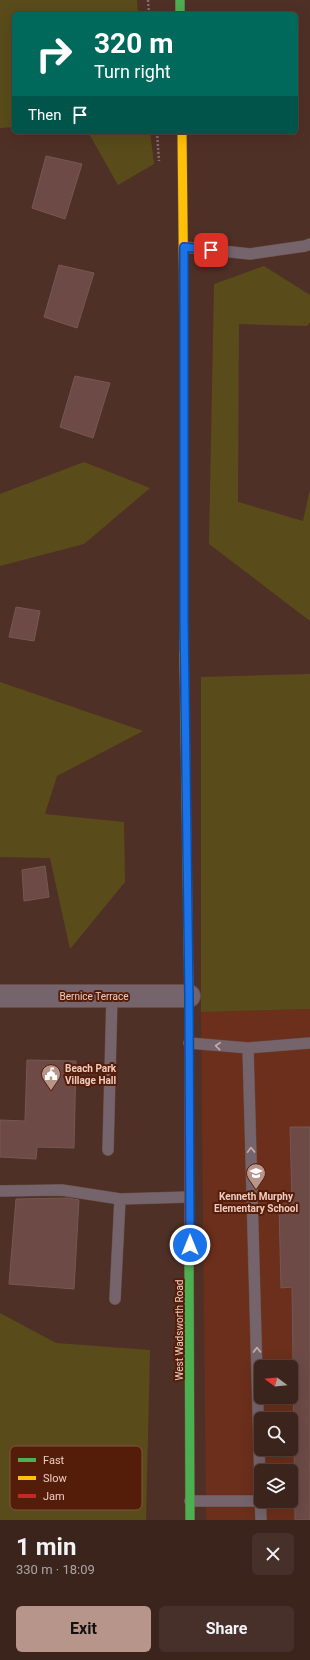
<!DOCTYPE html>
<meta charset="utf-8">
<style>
body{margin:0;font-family:Roboto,sans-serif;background:#463029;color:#f1f3f6;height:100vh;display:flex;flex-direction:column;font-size:15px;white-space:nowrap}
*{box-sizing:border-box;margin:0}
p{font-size:13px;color:#aca4a3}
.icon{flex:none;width:22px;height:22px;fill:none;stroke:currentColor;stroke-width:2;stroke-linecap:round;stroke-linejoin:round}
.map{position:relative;height:1520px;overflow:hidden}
.side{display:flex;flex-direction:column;background:#3b241c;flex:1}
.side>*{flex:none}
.hud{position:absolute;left:12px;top:12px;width:286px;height:122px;border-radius:6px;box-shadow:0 4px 16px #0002,0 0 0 1px #54413b;background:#00695c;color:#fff;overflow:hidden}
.needle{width:26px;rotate:286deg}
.buttons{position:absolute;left:254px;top:1360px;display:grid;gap:8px}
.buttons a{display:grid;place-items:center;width:44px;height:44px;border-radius:6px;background:#3b241c;box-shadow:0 4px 16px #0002,0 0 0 1px #54413b;font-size:20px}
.pin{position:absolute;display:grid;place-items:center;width:34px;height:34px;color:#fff;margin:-17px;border-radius:8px;box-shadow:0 2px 6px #0006}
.me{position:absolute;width:44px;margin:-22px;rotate:0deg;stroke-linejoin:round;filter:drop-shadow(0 0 3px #0008)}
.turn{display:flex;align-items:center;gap:14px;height:84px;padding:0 16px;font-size:18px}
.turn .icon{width:52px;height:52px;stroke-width:2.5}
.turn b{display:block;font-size:28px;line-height:34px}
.then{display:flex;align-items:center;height:38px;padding:0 16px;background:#0003;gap:8px;font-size:15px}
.round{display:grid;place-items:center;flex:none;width:42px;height:42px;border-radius:6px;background:#463029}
.head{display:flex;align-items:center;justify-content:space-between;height:68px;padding:0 16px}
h1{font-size:24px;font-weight:700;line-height:30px}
.button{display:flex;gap:8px;margin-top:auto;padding:8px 16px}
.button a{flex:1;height:46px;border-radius:6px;background:#b8958a;color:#111;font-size:16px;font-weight:700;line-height:46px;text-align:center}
.button a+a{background:#463029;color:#f1f3f6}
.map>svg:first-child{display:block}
.built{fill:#6b2f1b;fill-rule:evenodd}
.green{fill:#594c1a}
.building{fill:#6d4a46;stroke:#745854}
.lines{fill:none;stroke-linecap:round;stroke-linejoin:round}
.lane-casing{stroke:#694e45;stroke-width:12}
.street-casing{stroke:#694e45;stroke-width:24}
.fast-casing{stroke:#694e45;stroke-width:10}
.slow-casing{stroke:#694e45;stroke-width:10}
.jam-casing{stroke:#694e45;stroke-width:10}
.path{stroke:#7f6d6f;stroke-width:2.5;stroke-dasharray:2 2;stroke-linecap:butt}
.lane{stroke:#75646b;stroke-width:11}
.street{stroke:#75646b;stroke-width:22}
.fast{stroke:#4caf50;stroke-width:9}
.slow{stroke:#ffc107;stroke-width:9}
.jam{stroke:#c62828;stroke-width:9}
.oneway{stroke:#cbada6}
.route-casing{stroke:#114b97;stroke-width:10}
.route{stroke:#1a73e8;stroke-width:7}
.labels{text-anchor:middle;stroke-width:4;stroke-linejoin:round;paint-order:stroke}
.street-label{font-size:10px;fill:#f0ccc0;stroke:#541d0a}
.poi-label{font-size:10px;font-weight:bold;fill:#f0ccc0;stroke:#541d0a;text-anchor:start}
.key{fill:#541d0a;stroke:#835241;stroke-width:1}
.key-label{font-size:11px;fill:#f0ccc0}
</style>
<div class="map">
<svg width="310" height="1520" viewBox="0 0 310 1520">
<rect width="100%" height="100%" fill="#4f3026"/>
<!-- built -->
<path class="built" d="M310,1009V1520H206L201,1012ZM261,1367H291V1397H261ZM261,1419H291V1449H261ZM261,1471H291V1501H261Z"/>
<!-- green -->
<path class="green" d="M0,0H137L138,14H14V127L0,128Z
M88,132H150L154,164L118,185Z
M264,266L310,295V322L307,326L239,324L238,502L303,521L310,489V621L209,544L214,284Z
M84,462L150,488L84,544L0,566V494Z
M310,674V1009L201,1012V677Z
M0,682L143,731L57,776L45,814L124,822L125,882L70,949L50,858L0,857Z
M0,1313L56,1343L150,1350L146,1520H0Z"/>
<!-- building -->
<path class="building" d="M46,156L82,164L65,219L32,208Z
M59,265L94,273L77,328L44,317Z
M75,376L110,383L93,438L60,427Z
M16,607L40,611L34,641L9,637Z
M45,866L49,897L24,901L22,870Z
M27,1060L76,1061L74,1148L37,1147L36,1159L0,1157V1120L25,1121Z
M290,1127H310V1520H295L292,1287L281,1288L279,1205L292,1203Z
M68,1198L79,1200L74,1289L9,1284L16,1199Z"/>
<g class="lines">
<defs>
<path id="lane" d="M184,247L250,254L305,246L310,244
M189,1043L248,1048L310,1043
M248,1048L261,1520
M108,1150L112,996
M0,1191L62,1190L120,1199L189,1197
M115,1299L120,1199
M190,1501H260"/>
<path id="street" d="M0,996H189"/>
<path id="fast" d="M180,0V14
M184,315V654
M189,1258L190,1520"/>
<path id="slow" d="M182,132L184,315
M184,654L189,996"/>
<path id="jam" d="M189,996V1258"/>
</defs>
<!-- lane casing -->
<use href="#lane" class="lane-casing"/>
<!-- street casing -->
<use href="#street" class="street-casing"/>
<!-- fast casing -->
<use href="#fast" class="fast-casing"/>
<!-- slow casing -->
<use href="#slow" class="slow-casing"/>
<!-- jam casing -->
<use href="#jam" class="jam-casing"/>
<!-- path -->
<path class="path" d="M148,0L149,14
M157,132L159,161"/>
<!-- lane -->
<use href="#lane" class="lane"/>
<!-- street -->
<use href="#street" class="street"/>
<!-- fast -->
<use href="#fast" class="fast"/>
<!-- slow -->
<use href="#slow" class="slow"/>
<!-- jam -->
<use href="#jam" class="jam"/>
</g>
<!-- one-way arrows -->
<defs><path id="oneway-chevron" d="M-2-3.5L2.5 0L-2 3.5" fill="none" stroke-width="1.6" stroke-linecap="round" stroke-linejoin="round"/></defs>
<g class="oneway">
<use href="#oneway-chevron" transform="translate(218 1046) rotate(-175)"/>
<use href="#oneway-chevron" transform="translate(251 1150) rotate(-92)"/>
<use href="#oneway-chevron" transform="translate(257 1350) rotate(-91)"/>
</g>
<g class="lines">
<defs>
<path id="route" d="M190,1245L189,996L184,619V247L211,250"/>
</defs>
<!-- route casing -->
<use href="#route" class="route-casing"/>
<!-- route -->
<use href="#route" class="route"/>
</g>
<!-- icons -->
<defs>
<symbol id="civic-pin" viewBox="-11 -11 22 30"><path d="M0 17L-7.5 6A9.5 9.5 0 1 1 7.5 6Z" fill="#b8958a" stroke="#541d0a"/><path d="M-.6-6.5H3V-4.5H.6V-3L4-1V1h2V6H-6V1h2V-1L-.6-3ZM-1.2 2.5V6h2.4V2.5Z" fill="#fff"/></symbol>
<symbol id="school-pin" viewBox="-11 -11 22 30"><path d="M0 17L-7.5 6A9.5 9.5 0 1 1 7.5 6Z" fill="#b8958a" stroke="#541d0a"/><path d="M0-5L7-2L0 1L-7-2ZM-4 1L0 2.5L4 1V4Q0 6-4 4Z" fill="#fff"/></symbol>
</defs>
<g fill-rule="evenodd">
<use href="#civic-pin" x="40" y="1063" width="22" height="30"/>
<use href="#school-pin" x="245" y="1162" width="22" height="30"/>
</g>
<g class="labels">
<!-- street labels -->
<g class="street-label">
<text x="94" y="1000">Bernice Terrace</text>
<text transform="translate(179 1330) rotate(-90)" y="4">West Wadsworth Road</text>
</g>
<!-- poi labels -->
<g class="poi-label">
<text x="65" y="1072">Beach Park<tspan x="65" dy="12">Village Hall</tspan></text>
<text x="256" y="1200" text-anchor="middle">Kenneth Murphy<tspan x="256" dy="12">Elementary School</tspan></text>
</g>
</g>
<!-- legend -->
<rect x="10" y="1446" width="132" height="64" rx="6" class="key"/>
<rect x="18" y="1458" width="18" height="4" fill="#4caf50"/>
<rect x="18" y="1476" width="18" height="4" fill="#ffc107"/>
<rect x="18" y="1494" width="18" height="4" fill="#c62828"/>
<g class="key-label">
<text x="43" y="1464">Fast</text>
<text x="43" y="1482">Slow</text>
<text x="43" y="1500">Jam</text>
</g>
</svg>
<div class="buttons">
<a><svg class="needle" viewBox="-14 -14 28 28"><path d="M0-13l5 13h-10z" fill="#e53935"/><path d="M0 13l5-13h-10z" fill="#aca4a3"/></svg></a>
<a><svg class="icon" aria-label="search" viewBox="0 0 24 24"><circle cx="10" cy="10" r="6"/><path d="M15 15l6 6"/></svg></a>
<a><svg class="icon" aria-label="layers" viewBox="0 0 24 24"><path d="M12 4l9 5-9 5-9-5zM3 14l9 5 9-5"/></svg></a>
</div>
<div class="pin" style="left:211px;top:250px;background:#d93025"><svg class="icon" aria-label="arrive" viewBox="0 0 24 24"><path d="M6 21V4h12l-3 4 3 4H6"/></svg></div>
<svg class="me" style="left:190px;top:1245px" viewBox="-20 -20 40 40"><circle r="17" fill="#1a73e8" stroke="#fff" stroke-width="3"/><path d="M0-11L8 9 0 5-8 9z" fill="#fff"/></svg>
<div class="hud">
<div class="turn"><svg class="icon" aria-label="right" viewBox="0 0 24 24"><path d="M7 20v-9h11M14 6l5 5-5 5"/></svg><div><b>320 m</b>Turn right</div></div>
<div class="then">Then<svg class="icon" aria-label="arrive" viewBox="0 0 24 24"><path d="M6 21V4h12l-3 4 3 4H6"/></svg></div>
</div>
</div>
<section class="side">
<div class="head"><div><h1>1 min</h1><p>330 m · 18:09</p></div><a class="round"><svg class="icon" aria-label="close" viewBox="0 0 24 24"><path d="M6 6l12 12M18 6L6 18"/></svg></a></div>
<div class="button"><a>Exit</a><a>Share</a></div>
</section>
